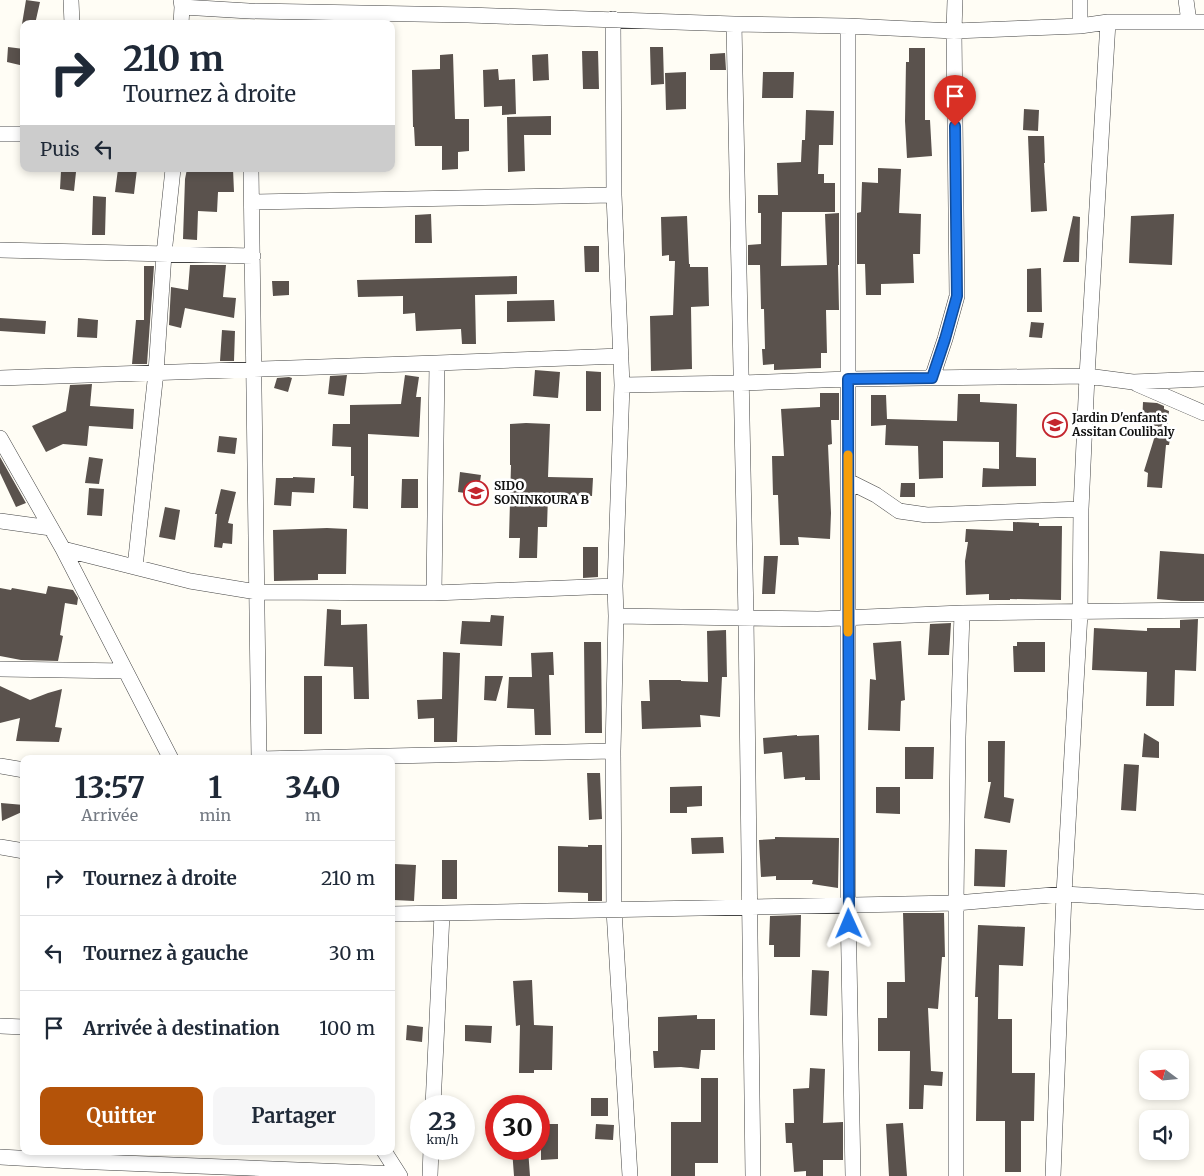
<!DOCTYPE html>
<html lang="fr">
<meta charset="utf-8">
<style>
body{margin:0;font-family:Merriweather,serif;background:#f6f6f7;color:#1f2937;height:100vh;display:flex;flex-direction:column;font-size:19px;white-space:nowrap}
*{box-sizing:border-box;margin:0}
p{font-size:16px;color:#747a83}
.icon{flex:none;width:28px;height:28px;fill:none;stroke:currentColor;stroke-width:2;stroke-linecap:round;stroke-linejoin:round}
.map{position:relative;flex:1;overflow:hidden}
.panel{position:absolute;left:20px;top:755px;width:375px;height:400px;display:flex;flex-direction:column;background:#fff;border-radius:10px;box-shadow:0 2px 8px #0003}
.panel>*{flex:none}
.hud{position:absolute;left:20px;top:20px;width:375px;height:152px;border-radius:10px;box-shadow:0 2px 8px #0003;background:#fff;color:#1f2937;overflow:hidden}
.needle{width:32px;rotate:286deg}
.buttons{position:absolute;left:1139px;top:1050px;display:grid;gap:10px}
.buttons a{display:grid;place-items:center;width:50px;height:50px;border-radius:10px;background:#fff;box-shadow:0 2px 8px #0003;font-size:25px}
.speed{position:absolute;left:410px;top:1095px;display:flex;gap:10px;font-size:25px;font-weight:700;text-align:center}
.speed>*{display:grid;place-content:center;width:65px;height:65px;border-radius:50%;background:#fff;box-shadow:0 2px 8px #0003;line-height:1}
.speed small{font-size:12px;font-weight:400}
.speed .limit{border:8px solid #d22;background:#fff;color:#111}
.pin{position:absolute;display:grid;place-items:center;width:42px;height:42px;color:#fff;margin:-51px -21px;border-radius:50% 50% 50% 0;rotate:-45deg;box-shadow:0 0 5px #0007}
.pin .icon{rotate:45deg}
.me{position:absolute;width:55px;margin:-28px;rotate:359deg;stroke-linejoin:round;filter:drop-shadow(0 0 4px #0008)}
.turn{display:flex;align-items:center;gap:18px;height:105px;padding:0 20px;font-size:22px}
.turn .icon{width:65px;height:65px;stroke-width:2.5}
.turn b{display:block;font-size:35px;line-height:42px}
.then{display:flex;align-items:center;height:48px;padding:0 20px;background:#0003;gap:10px;font-size:19px}
.eta{display:flex;justify-content:space-evenly;align-items:center;height:85px;text-align:center}
.eta b{font-size:30px;font-weight:700;line-height:35px}
.cta{display:flex;gap:10px;margin-top:auto;padding:10px 20px}
.cta a{flex:1;height:58px;border-radius:10px;background:#b45309;color:#fff;font-size:20px;font-weight:700;line-height:58px;text-align:center}
.cta a+a{background:#f6f6f7;color:#1f2937}
ul{padding:0;list-style:none}
li{display:flex;align-items:center;gap:15px;height:75px;padding:0 20px;border-top:1px solid #e0e1e3}
li div{flex:1}
li b{display:block;font-size:19px}
li em{font-style:normal}
.map>svg:first-child{display:block}
.building{fill:#5a524d}
.lines{fill:none;stroke-linecap:round;stroke-linejoin:round}
.minor-casing{stroke:#444;stroke-width:16}
.minor{stroke:#fff;stroke-width:15}
.route-casing{stroke:#114b97;stroke-width:12}
.route{stroke:#1a73e8;stroke-width:9}
.slow{stroke:#f59e0b;stroke-width:9}
.labels{text-anchor:middle;stroke-width:5;stroke-linejoin:round;paint-order:stroke}
.poi-label{font-size:12px;font-weight:bold;fill:#111;stroke:#fff;text-anchor:start}
</style>
<div class="map">
<svg width="1204" height="1176" viewBox="0 0 1204 1176">
<rect width="100%" height="100%" fill="#fffdf5"/>
<!-- building -->
<path class="building" d="M26,0L40,2L35,24H22Z
M8,47L24,49V66L7,62Z
M650,47H663L664,84L651,85Z
M909,48H925V120H930L932,156L907,158L905,121L906,62H909Z
M582,51H598L599,89H583Z
M725,53L726,70H710V54Z
M453,54L455,119H469V151L458,152V169L442,170V146H415L414,127H413L412,70L440,69V55Z
M548,54L549,80L533,81L532,55Z
M498,69L499,80L515,79L516,114L502,115V106L484,107L483,70Z
M686,72V109L666,110L665,73Z
M763,72H794L793,98H762Z
M1024,109L1039,110L1038,131L1023,130Z
M806,110L834,111L833,145H819L818,174H824V183H835V212H782L781,266L827,265L825,214L839,213V265H838L839,310H826L827,353H821V368L774,370V364L763,365L762,349H765L764,309H761L760,265H748V245L761,244V213H758V195H778L777,163L801,162L802,140H805Z
M551,116V135H524L525,171L508,172L507,117Z
M1028,136H1044L1045,163H1044L1047,211L1031,212Z
M878,168L901,169L899,213L921,214L920,254H913L914,283L881,284V295H866L865,264H857V213L861,212L862,182L878,183Z
M118,169H137L134,194L115,192Z
M187,169H233L234,192H218L217,212L198,211L197,240L183,239L185,179Z
M61,171L76,172L74,191L60,189Z
M93,196L106,197L105,235H92Z
M431,214L432,243H415V215Z
M1174,214L1172,265L1129,263L1131,216Z
M687,216L689,264H690V267H708L709,306L691,307L692,369L651,371L650,316L673,315L675,261H669V255L662,256L661,217Z
M1073,216L1080,217L1079,262H1063Z
M584,246H599V272H585Z
M190,265H226L223,297L236,298L234,318L185,308L181,328L169,325L171,287L188,290Z
M144,266H154L147,364H132L136,320H144Z
M1041,268L1042,312H1027V269Z
M517,276V294L475,295L476,344H462L461,329L416,331L415,313L403,314V296L358,297L357,280Z
M272,281H289V295L273,296Z
M554,300L555,321L507,322V301Z
M0,318L46,321L45,334L0,331Z
M78,318L98,320L97,338L77,337Z
M1031,322L1044,323L1042,338L1029,337Z
M222,330L235,331L234,361H220Z
M535,370L560,372L558,398L533,396Z
M586,371L601,372V411H586Z
M347,375L344,396L328,394L330,376Z
M405,375L419,377L416,397H421L419,437L368,434V509L353,508L354,476H351V447L332,446L333,424H350V405L401,404Z
M289,377L292,378L288,392L274,388L277,378Z
M92,384L90,406L134,409L133,429L89,426L87,446L63,444L46,452L32,426L66,411L70,385Z
M820,393H839V420H831L832,444L828,445L831,513L830,539L798,537L799,545H780L778,495H773L772,456H784L781,409L820,407Z
M958,394H980V402L1017,404L1016,457L1036,458V486L982,487L983,468L999,469V442L943,441V478L919,479L918,446L885,445L886,425L871,426V395H886L887,419L957,421Z
M1143,402L1157,403L1164,406V409L1169,411L1167,431L1171,432L1169,445H1166L1162,488L1147,487L1148,473L1144,471L1158,426L1142,425Z
M526,423L550,424L548,477L593,478L592,496L548,495L547,527H538L537,558H519L520,538H509L511,465H510V424Z
M219,436L237,438L235,454L217,452Z
M0,457L26,503L16,507L0,473Z
M89,457L103,459L99,484L85,483Z
M460,472L481,475L478,495L458,492Z
M293,477L315,478L314,493L292,492L291,506L274,505L276,478H293Z
M402,479H418V508H401Z
M901,483H915V497H900Z
M89,488L104,489L102,516L87,515Z
M221,489L236,492L228,523L233,524L232,544L223,543L222,548L214,547L217,514H215Z
M165,507L180,510L175,540L159,537Z
M1013,522L1039,523V526H1062L1061,600L1010,599V600H989V594L966,595L965,561L968,542H965L966,529L1013,531Z
M327,528L347,529L346,574H318V580L274,581L273,530Z
M583,547H598V577L583,578Z
M1160,551L1204,554V601H1181L1157,599Z
M764,556H778L775,594H762Z
M48,586L73,590L78,598L77,605L65,603L60,635L63,636L58,661L21,660L0,656V588L11,590L12,588L46,594Z
M327,609L341,610V625L367,624L369,699H354L353,667L324,666Z
M491,615L504,616L502,646L460,644L462,621L490,622Z
M1198,619L1196,671L1175,670L1174,706H1146L1147,672L1092,670L1094,628L1147,631V628H1180V620Z
M951,623L949,655H928L930,624Z
M726,630L727,677H722L720,717L700,715L701,727L642,729L641,701H650L649,680H681V681L708,682L707,631Z
M901,641L905,700L901,701L900,731L868,730L870,679L876,680L873,643Z
M584,642H601L602,733H585Z
M1017,642H1045V672H1014L1013,646H1017Z
M443,652L460,653L457,742H434V718L418,719L417,700L442,699Z
M553,652L554,675H549L551,735H535L534,709L507,708L509,677H532L531,653Z
M304,676H322V734H304Z
M485,676H503L496,701L484,700Z
M0,686L30,700L48,693L62,689L55,727L62,728L59,742L16,741L20,718L0,723Z
M1144,733L1159,742V758L1142,757Z
M797,735V736L819,735L820,780H805V777L784,779L782,752L764,754L763,738Z
M988,741H1005L1004,797L1014,799L1010,823L984,818L991,782H988Z
M905,747H934L933,779H905Z
M1124,764L1139,765L1136,811L1121,810Z
M587,773H600L602,819L589,820Z
M702,786V806L687,807V813H670V787Z
M876,787H900V814L876,813Z
M1,803L24,805V811L2,821Z
M723,837L724,853L692,854L691,838Z
M775,837L839,838L838,888L812,884L813,880H776V876L761,877L759,840L775,839Z
M588,845H602V901H588V893L558,892V846L588,847Z
M975,849L1007,850L1005,887L974,886Z
M442,860H457V899H442Z
M395,864L416,865L414,901L394,900Z
M903,913H944L945,957H942L938,1009L928,1008L931,1071L943,1072L942,1086L924,1085L923,1109H909L910,1051H878V1018H887V982H905Z
M801,915L800,957H774V945H769L770,916Z
M978,925L1025,927L1023,966L999,965L998,1019H1012V1073H1035L1034,1121H1021V1172H1005V1121H976L978,997H975Z
M812,970L829,971L827,1016L810,1015Z
M532,980L534,1025L553,1026L552,1070H534V1073H519L520,1025L516,1026L513,981Z
M697,1015V1019H715V1050H701L699,1069L681,1067L654,1068L653,1051H658V1017Z
M407,1025L423,1027L422,1042L406,1040Z
M465,1025L492,1026L491,1043L465,1041Z
M810,1068L825,1069L823,1123L843,1122V1160H823V1176H806V1171L794,1172L792,1143H786L785,1123H794L793,1089L809,1088Z
M701,1078H718V1163H695V1176H671V1122H701Z
M591,1098H608V1116H591Z
M903,1123L907,1176H889L886,1124Z
M541,1124H558V1159L541,1160Z
M596,1124L614,1125L613,1140L595,1139Z
M512,1149H528L530,1176H514Z"/>
<g class="lines">
<defs>
<path id="minor" d="M71,0L72,24
M181,0L182,7L181,24
M1080,0V26
M1186,0L1189,22
M182,7L249,11L468,15L734,24L848,26L954,31L1080,26L1108,22H1204
M613,19L614,195L622,385L615,586L616,616L613,751L614,910L630,1176
M734,24L746,618L753,1176
M848,26V905L853,1176
M0,134H24
M251,169L259,759L613,751
M252,202L614,195
M0,250L253,256
M0,378L437,363L621,356
M932,378L945,339L957,296L954,31L955,0
M1137,384L1204,413
M622,385L741,383L848,379L1087,376L1133,382L1204,379
M0,438L63,549L171,759
M848,481L876,495L899,511L927,515L1081,509
M0,521L51,528
M63,549L190,581L257,592L434,593L615,586
M135,567L156,372L164,254L173,169
M434,593L437,363
M616,616L818,619L962,613L1204,610
M0,669L125,671
M0,766L24,770
M0,847L24,851
M391,914L956,903L1064,894L1204,902
M0,1026L24,1027
M433,1106L442,914
M384,1151L400,1176
M0,1157L72,1161L398,1174
M430,1176L431,1149
M956,1176V903L958,737L962,613
M1053,1176L1064,894L1080,613L1081,509L1087,376L1108,22"/>
</defs>
<!-- minor casing -->
<use href="#minor" class="minor-casing"/>
<!-- minor -->
<use href="#minor" class="minor"/>
</g>
<g class="lines">
<defs>
<path id="route" d="M849,924L848,379L932,378L945,339L957,296L955,126"/>
</defs>
<!-- route casing -->
<use href="#route" class="route-casing"/>
<!-- route -->
<use href="#route" class="route"/>
<!-- slow -->
<path class="slow" d="M848,632V455"/>
</g>
<!-- icons -->
<defs>
<symbol id="school-ring" viewBox="-11 -11 22 22"><circle r="9.5" fill="#fff" stroke="#c4262e" stroke-width="1.5"/><path d="M0-5L7-2L0 1L-7-2ZM-4 1L0 2.5L4 1V4Q0 6-4 4Z" fill="#c4262e"/></symbol>
</defs>
<g fill-rule="evenodd">
<use href="#school-ring" x="1041" y="411" width="28" height="28"/>
<use href="#school-ring" x="462" y="479" width="28" height="28"/>
</g>
<g class="labels">
<!-- poi labels -->
<g class="poi-label">
<text x="1072" y="422">Jardin D'enfants<tspan x="1072" dy="14">Assitan Coulibaly</tspan></text>
<text x="494" y="490">SIDO<tspan x="494" dy="14">SONINKOURA B</tspan></text>
</g>
</g>
</svg>
<div class="buttons">
<a><svg class="needle" viewBox="-14 -14 28 28"><path d="M0-13l5 13h-10z" fill="#e53935"/><path d="M0 13l5-13h-10z" fill="#747a83"/></svg></a>
<a><svg class="icon" aria-label="sound" viewBox="0 0 24 24"><path d="M4 9h4l5-4v14l-5-4H4zM17 9q2 3 0 6"/></svg></a>
</div>
<div class="speed"><div>23<small>km/h</small></div><div class="limit">30</div></div>
<div class="pin" style="left:955px;top:126px;background:#d93025"><svg class="icon" aria-label="arrive" viewBox="0 0 24 24"><path d="M6 21V4h12l-3 4 3 4H6"/></svg></div>
<svg class="me" style="left:849px;top:924px" viewBox="-20 -20 40 40"><path d="M0-17L14 15 0 8-14 15z" fill="#1a73e8" stroke="#fff" stroke-width="4"/></svg>
<div class="hud">
<div class="turn"><svg class="icon" aria-label="right" viewBox="0 0 24 24"><path d="M7 20v-9h11M14 6l5 5-5 5"/></svg><div><b>210 m</b>Tournez à droite</div></div>
<div class="then">Puis<svg class="icon" aria-label="left" viewBox="0 0 24 24"><path d="M17 20v-9H6M10 6l-5 5 5 5"/></svg></div>
</div>
<section class="panel">
<div class="eta">
<div><b>13:57</b><p>Arrivée</p></div>
<div><b>1</b><p>min</p></div>
<div><b>340</b><p>m</p></div>
</div>
<ul>
<li><svg class="icon" aria-label="right" viewBox="0 0 24 24"><path d="M7 20v-9h11M14 6l5 5-5 5"/></svg><div><b>Tournez à droite</b></div><em>210 m</em></li>
<li><svg class="icon" aria-label="left" viewBox="0 0 24 24"><path d="M17 20v-9H6M10 6l-5 5 5 5"/></svg><div><b>Tournez à gauche</b></div><em>30 m</em></li>
<li><svg class="icon" aria-label="arrive" viewBox="0 0 24 24"><path d="M6 21V4h12l-3 4 3 4H6"/></svg><div><b>Arrivée à destination</b></div><em>100 m</em></li>
</ul>
<div class="cta"><a>Quitter</a><a>Partager</a></div>
</section>
</div>
